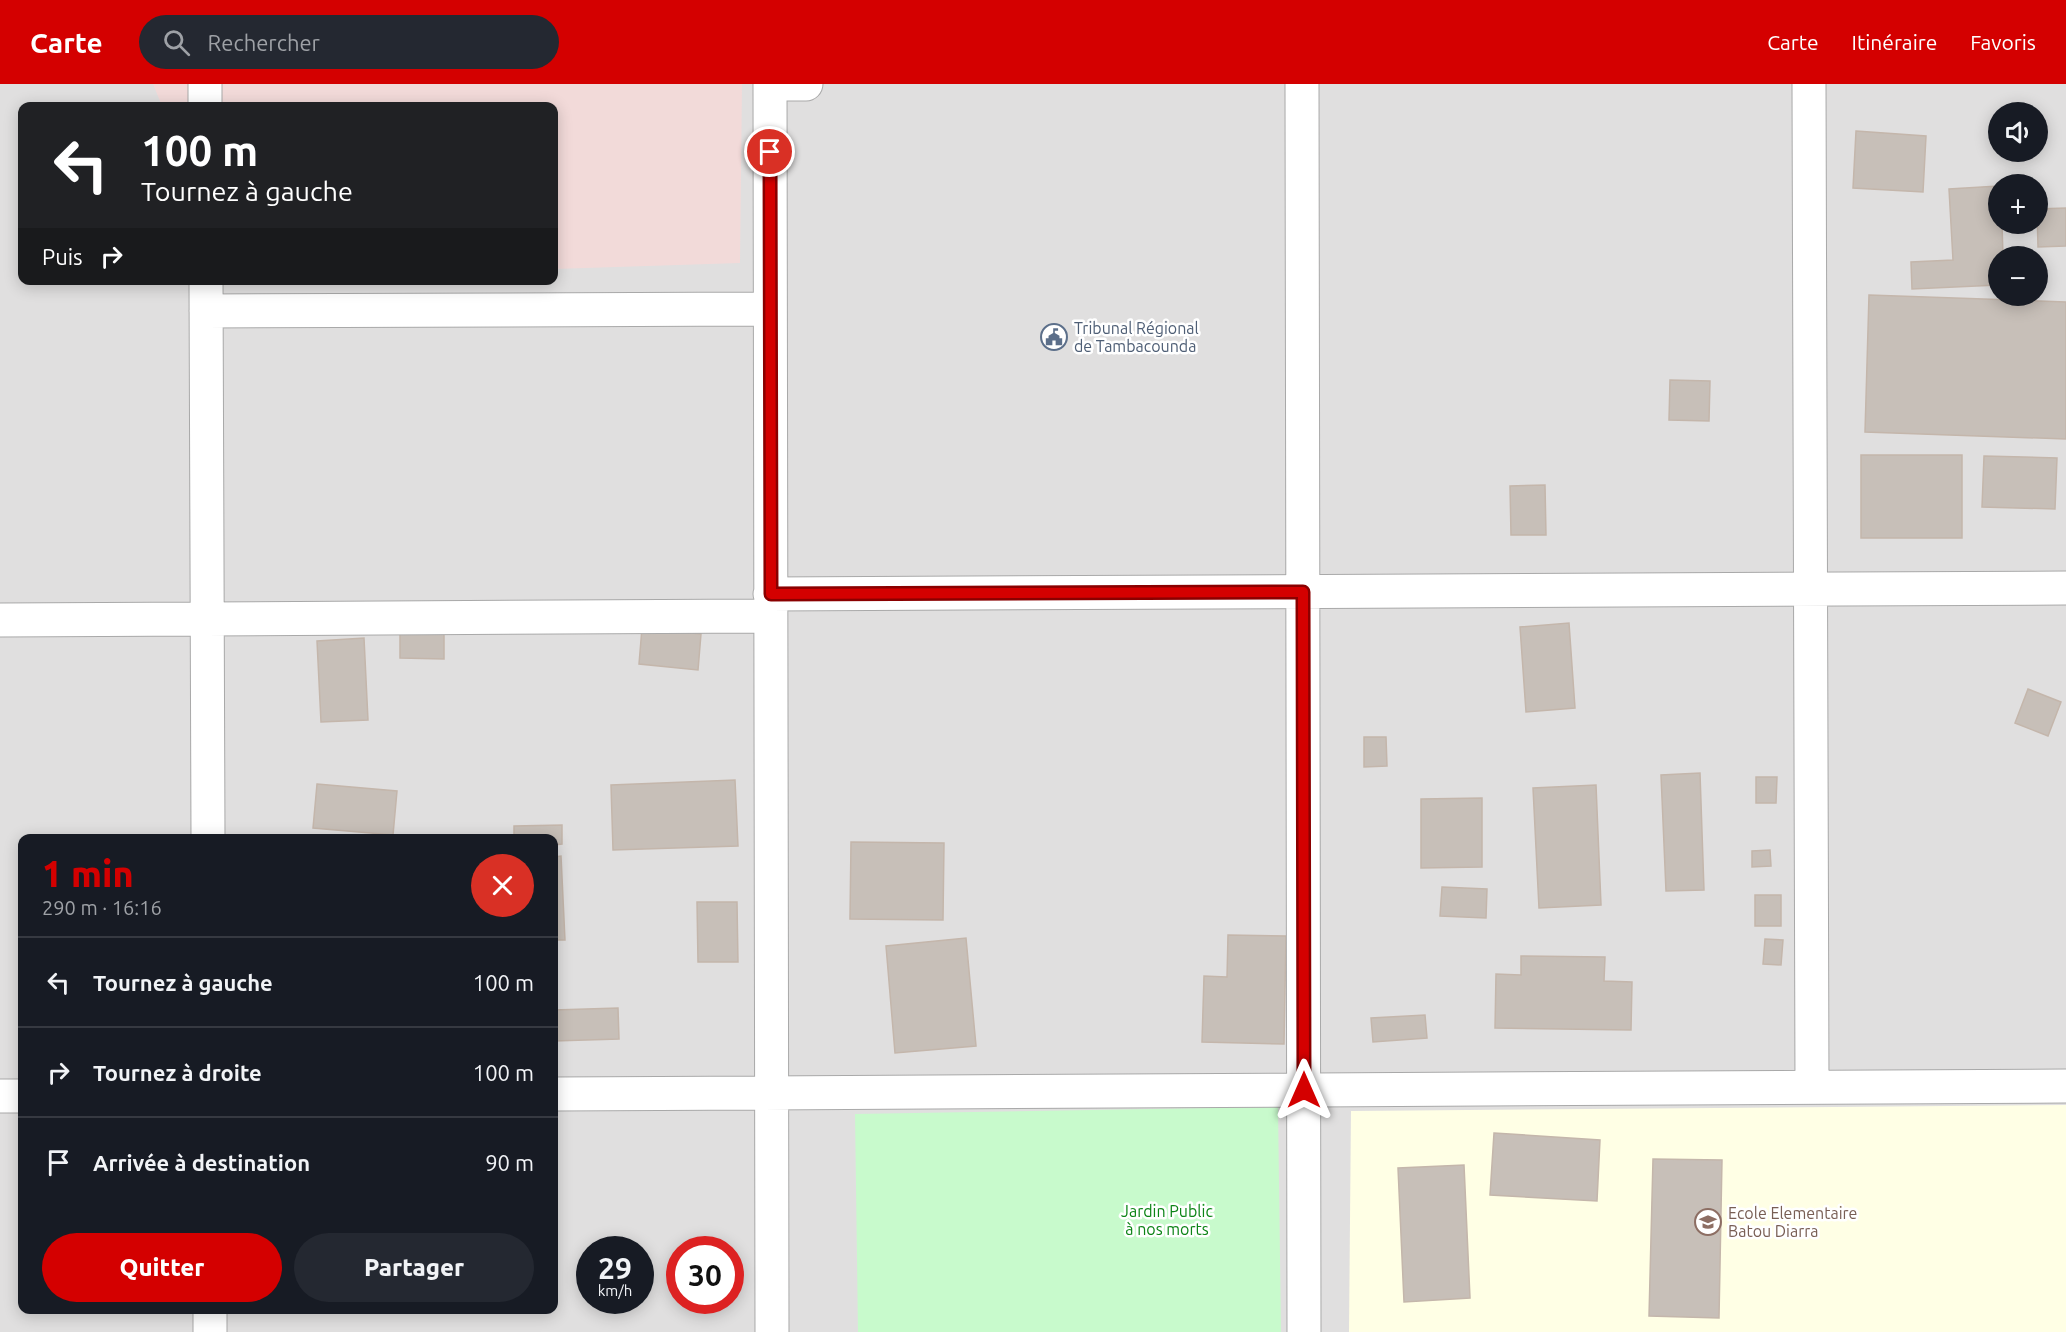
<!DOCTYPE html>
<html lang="fr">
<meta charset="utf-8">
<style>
body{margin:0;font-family:Ubuntu,sans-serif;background:#242831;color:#f1f3f6;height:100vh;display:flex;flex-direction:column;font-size:22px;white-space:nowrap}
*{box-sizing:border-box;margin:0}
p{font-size:20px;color:#9ea1a6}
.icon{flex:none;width:33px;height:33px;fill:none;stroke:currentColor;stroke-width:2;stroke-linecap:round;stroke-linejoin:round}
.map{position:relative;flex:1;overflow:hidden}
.side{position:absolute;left:18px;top:750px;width:540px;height:480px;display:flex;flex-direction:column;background:#171b24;border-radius:12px;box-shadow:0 3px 15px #0003}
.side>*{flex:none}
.guide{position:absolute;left:18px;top:18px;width:540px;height:183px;border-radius:12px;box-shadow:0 3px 15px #0003;background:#202124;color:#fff;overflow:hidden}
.fabs{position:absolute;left:1988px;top:18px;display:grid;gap:12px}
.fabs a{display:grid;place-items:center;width:60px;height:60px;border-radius:50%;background:#171b24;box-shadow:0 3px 15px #0003;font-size:30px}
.speed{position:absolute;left:576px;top:1152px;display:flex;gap:12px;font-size:30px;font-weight:700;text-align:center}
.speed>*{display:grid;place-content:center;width:78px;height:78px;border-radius:50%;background:#171b24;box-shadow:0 3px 15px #0003;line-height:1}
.speed small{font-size:15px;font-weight:400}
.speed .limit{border:9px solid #d22;background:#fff;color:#111}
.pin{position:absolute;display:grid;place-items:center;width:51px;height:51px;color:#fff;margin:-26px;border:3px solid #fff;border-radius:50%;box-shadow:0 2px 6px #0007}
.me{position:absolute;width:66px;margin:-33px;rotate:0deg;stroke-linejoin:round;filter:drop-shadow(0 0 4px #0008)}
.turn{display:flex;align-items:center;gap:21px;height:126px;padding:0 24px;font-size:27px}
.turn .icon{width:78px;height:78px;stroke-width:2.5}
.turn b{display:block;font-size:42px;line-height:51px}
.then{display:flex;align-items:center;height:57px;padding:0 24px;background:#0003;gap:12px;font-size:22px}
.round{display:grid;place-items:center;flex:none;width:63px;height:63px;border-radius:32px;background:#242831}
.head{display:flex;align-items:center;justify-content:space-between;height:102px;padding:0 24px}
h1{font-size:36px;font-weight:800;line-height:45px;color:#d40000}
.primary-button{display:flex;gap:12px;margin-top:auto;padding:12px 24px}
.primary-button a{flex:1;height:69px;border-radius:36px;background:#d40000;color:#fff;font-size:24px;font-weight:800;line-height:69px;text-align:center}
.primary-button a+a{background:#242831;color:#f1f3f6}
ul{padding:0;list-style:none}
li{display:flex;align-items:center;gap:18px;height:90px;padding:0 24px;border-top:2px solid #363941}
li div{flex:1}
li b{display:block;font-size:22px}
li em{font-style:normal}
header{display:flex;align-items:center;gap:36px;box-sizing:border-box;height:84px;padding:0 30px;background:#d40000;color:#fff}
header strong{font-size:28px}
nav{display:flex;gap:33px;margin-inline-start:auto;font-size:21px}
.search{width:420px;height:54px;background:#242831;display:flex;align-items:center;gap:15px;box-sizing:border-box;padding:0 21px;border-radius:33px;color:#9ea1a6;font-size:22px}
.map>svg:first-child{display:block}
.residential{fill:#e0dfdf;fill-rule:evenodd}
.commercial{fill:#f2dad9}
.education{fill:#ffffe5}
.park{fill:#c8facc}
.building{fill:#c7bfb8;stroke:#c4b6ab;stroke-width:1.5}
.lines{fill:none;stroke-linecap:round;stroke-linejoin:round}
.minor-casing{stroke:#a9a9a9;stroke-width:35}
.minor{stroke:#fff;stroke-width:33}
.route-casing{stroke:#8a0000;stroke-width:15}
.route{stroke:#d40000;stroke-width:10}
.labels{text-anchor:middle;stroke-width:5;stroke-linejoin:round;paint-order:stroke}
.service-label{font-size:16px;fill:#4e5e75;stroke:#fff;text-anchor:start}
.park-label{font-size:16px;fill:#0c8416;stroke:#fff}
.education-label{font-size:16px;fill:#785e54;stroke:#fff;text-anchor:start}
</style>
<header>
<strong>Carte</strong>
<div class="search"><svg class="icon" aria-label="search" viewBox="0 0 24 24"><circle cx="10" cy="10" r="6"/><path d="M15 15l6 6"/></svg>Rechercher</div>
<nav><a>Carte</a><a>Itinéraire</a><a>Favoris</a></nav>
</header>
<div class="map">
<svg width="2066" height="1248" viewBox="0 0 2066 1248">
<rect width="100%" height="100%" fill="#f2efe9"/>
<!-- residential -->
<path class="residential" d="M0,0H2066V1248H0ZM22,22H554V196H22ZM1998,28H2037V68H1998ZM1998,100H2037V140H1998ZM1998,172H2037V212H1998ZM22,754H554V1226H22ZM590,1166H640V1216H590ZM680,1166H730V1216H680Z"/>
<!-- commercial -->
<path class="commercial" d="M153,0H742L740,179L554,185V22H162Z"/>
<!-- education -->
<path class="education" d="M2066,1021V1248H1349L1351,1027Z"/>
<!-- park -->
<path class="park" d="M1278,1023L1281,1248H858L855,1030Z"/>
<!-- building -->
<path class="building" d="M1856,47L1926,52L1923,108L1853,104Z
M1998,102V140H2002L2003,172H1998V201L1912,205L1911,178L1953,176L1949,105Z
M2066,124V162L2038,163L2037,125Z
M1869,211L2066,218V355L1865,348Z
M1670,296L1710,297L1709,337L1669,336Z
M1861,371H1962V454H1861Z
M1984,372L2057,374L2055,425L1982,423Z
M1545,401L1546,451H1511L1510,402Z
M1569,539L1575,624L1526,628L1520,543Z
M642,544L701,550L698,586L639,580Z
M400,547L444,548V575L400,574Z
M364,554L368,636L321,638L317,557Z
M2028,605L2061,618L2048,652L2015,639Z
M1364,653H1386L1387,682L1364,683Z
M1700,689L1704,806L1666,807L1661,691Z
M1756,693H1777L1776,719H1756Z
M735,696L738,762L613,766L611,701Z
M317,700L397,707L393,751L313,744Z
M1596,701L1601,821L1539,824L1533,704Z
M1482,714V783L1421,784V715Z
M562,741V760L554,761V754H514V742Z
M851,758L944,759L943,836L850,835Z
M1770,766L1771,782L1752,783V767Z
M561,772L565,856H554V773Z
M1442,803L1487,805L1486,834L1440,832Z
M1755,811H1781V842H1755Z
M697,818H737L738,878H698Z
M1228,851L1286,852L1284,960L1202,958L1204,892L1227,893Z
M966,854L976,962L895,969L886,862Z
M1765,855L1783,856L1781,881L1763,880Z
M1521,872L1605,873L1604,897L1632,898L1631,946L1495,944L1496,890L1521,891Z
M618,924L619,955L554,957V926Z
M1425,931L1427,954L1373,958L1371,934Z
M1494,1049L1600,1056L1597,1117L1490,1111Z
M1653,1075L1722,1076L1719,1234L1649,1232Z
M1464,1081L1470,1214L1404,1218L1398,1084Z"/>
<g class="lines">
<defs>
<path id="minor" d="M205,0V22
M770,0L772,1248
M770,0H806
M1302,0L1304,1248
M1809,0L1812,1003
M206,196L208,754
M206,227L770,225
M770,510L2066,504
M0,536L770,532
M554,1010L2066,1002
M0,1012H22
M210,1226V1248"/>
</defs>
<!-- minor casing -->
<use href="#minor" class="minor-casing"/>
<!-- minor -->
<use href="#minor" class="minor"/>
</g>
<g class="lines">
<defs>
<path id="route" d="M770,68L771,510L1303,508L1304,1006"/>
</defs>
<!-- route casing -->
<use href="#route" class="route-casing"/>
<!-- route -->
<use href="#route" class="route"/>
</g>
<!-- icons -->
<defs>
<symbol id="civic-ring" viewBox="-11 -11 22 22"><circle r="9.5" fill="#fff" stroke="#5c6f8a" stroke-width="1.5"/><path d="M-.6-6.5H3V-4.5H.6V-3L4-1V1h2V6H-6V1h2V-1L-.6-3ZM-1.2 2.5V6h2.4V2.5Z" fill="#5c6f8a"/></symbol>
<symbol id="school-ring" viewBox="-11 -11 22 22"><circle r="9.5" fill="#fff" stroke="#8d6e63" stroke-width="1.5"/><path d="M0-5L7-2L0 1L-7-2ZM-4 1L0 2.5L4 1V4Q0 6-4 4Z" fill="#8d6e63"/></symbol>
</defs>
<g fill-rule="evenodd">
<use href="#civic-ring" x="1039" y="238" width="30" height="30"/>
<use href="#school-ring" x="1693" y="1123" width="30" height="30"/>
</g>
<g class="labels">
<!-- service labels -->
<g class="service-label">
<text x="1074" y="250">Tribunal Régional<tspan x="1074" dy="18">de Tambacounda</tspan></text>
</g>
<!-- park labels -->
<g class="park-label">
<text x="1167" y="1133">Jardin Public<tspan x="1167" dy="18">à nos morts</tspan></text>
</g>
<!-- education labels -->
<g class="education-label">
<text x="1728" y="1135">Ecole Elementaire<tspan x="1728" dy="18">Batou Diarra</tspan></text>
</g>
</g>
</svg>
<div class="fabs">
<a><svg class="icon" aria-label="sound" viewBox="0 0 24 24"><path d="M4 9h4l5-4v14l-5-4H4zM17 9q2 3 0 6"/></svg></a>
<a>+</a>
<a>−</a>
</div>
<div class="speed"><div>29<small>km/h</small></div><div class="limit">30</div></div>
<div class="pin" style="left:770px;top:68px;background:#d93025"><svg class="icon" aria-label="arrive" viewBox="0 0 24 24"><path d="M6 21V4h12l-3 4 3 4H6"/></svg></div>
<svg class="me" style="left:1304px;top:1006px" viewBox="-20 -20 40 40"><path d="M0-17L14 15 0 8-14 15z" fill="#d40000" stroke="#fff" stroke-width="4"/></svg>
<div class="guide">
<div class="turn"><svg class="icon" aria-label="left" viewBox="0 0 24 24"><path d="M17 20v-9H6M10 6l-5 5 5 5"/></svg><div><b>100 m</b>Tournez à gauche</div></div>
<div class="then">Puis<svg class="icon" aria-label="right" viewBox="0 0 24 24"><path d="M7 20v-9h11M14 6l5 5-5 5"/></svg></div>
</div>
<section class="side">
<div class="head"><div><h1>1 min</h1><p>290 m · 16:16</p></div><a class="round" style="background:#d93025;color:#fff"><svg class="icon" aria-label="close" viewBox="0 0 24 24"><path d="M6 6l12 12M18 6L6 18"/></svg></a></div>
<ul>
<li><svg class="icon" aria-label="left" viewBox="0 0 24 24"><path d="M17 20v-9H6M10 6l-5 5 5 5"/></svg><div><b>Tournez à gauche</b></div><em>100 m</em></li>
<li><svg class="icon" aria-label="right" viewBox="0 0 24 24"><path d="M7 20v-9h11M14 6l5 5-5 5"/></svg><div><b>Tournez à droite</b></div><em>100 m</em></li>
<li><svg class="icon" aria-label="arrive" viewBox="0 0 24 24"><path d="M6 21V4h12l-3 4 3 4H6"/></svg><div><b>Arrivée à destination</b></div><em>90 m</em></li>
</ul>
<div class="primary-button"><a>Quitter</a><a>Partager</a></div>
</section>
</div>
